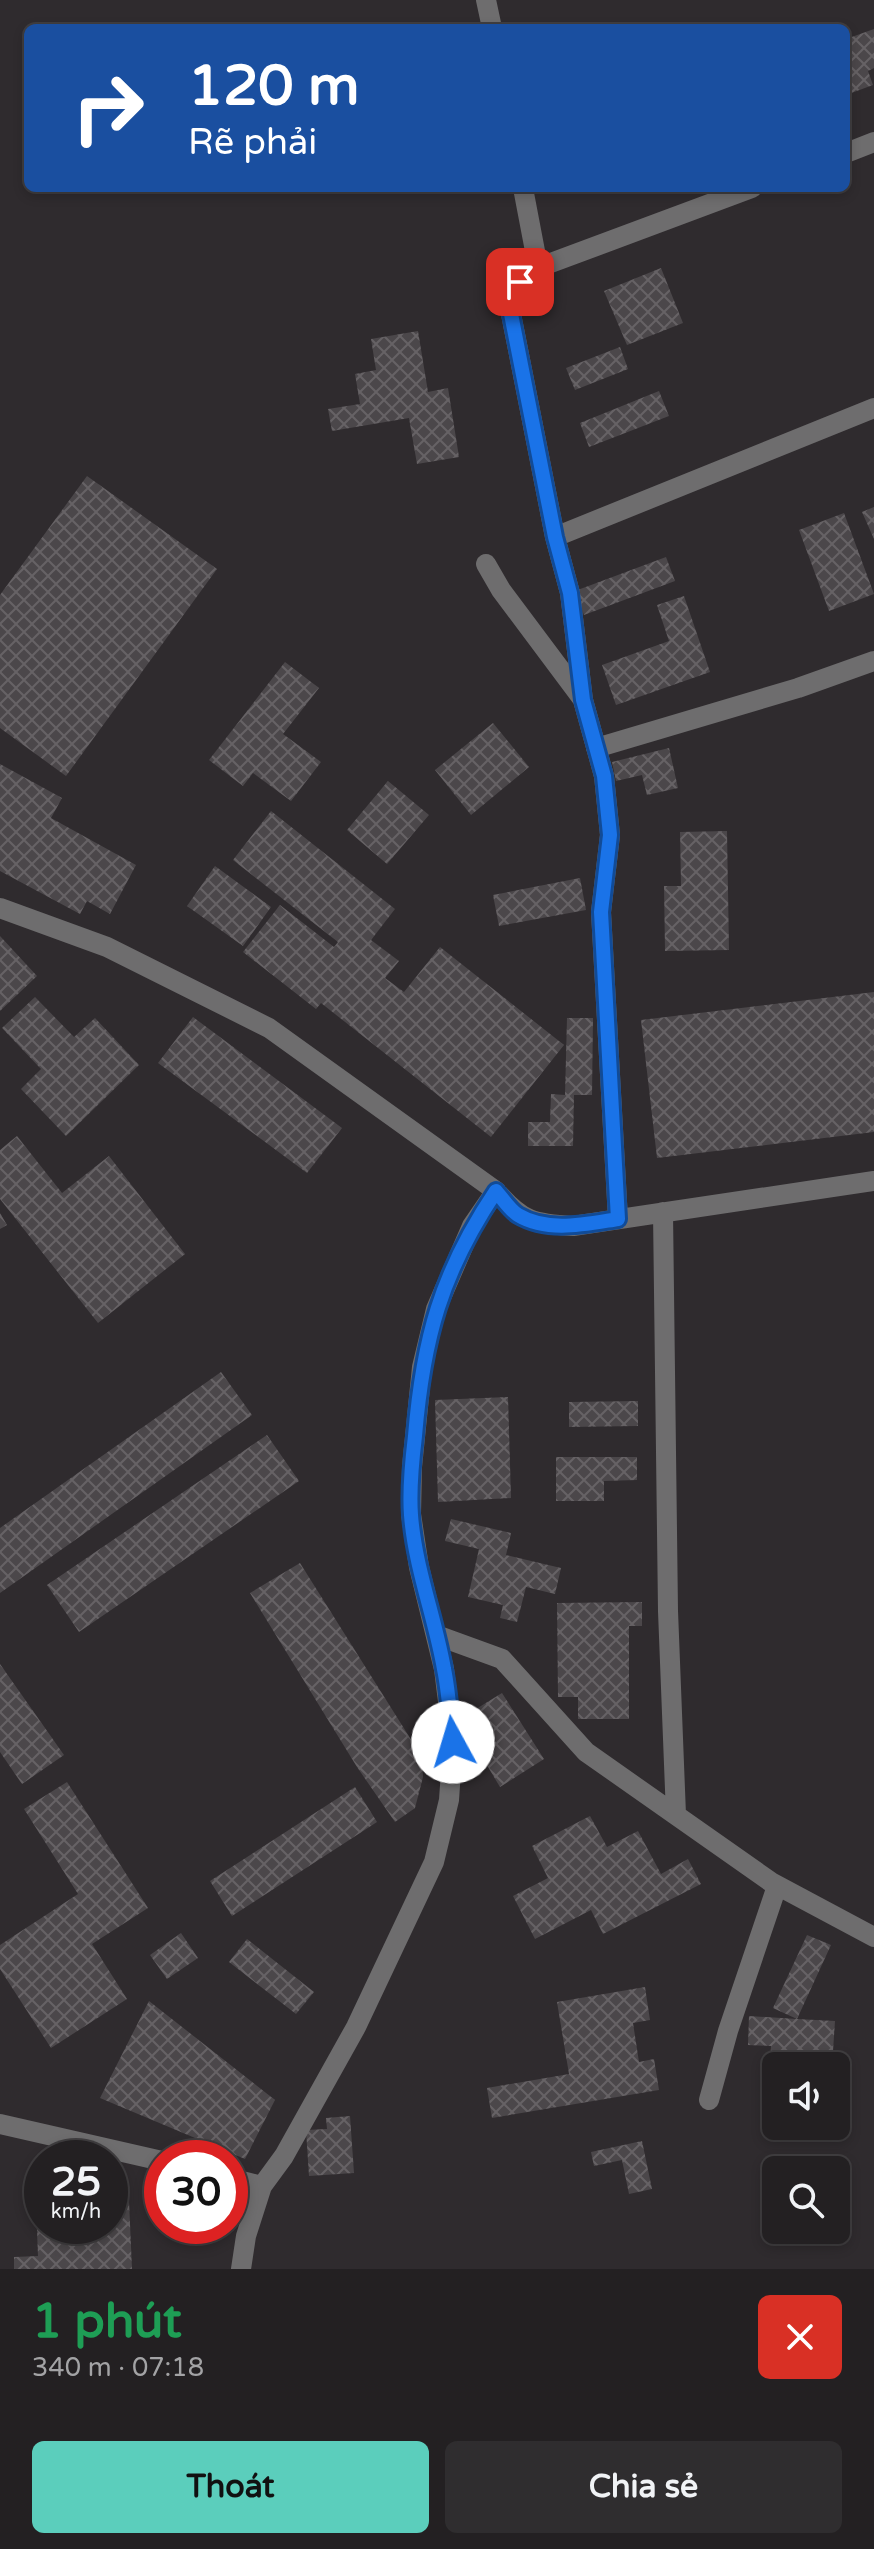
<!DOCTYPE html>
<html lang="vi">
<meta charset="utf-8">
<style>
body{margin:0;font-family:"Varela Round",sans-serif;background:#2f2d2f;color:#f1f3f6;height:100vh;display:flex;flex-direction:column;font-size:30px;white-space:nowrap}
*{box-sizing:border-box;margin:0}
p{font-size:26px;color:#a3a3a5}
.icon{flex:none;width:44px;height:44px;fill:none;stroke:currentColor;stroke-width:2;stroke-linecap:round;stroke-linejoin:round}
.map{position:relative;height:2269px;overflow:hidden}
.drawer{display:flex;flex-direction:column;background:#232022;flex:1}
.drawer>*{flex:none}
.guide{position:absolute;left:24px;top:24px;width:826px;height:168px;border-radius:12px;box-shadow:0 4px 12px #0003,0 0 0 2px #403e40;background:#1a4fa0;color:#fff;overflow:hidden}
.buttons{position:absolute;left:762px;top:2052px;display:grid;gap:16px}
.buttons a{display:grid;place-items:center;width:88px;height:88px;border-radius:12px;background:#232022;box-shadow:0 4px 12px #0003,0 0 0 2px #403e40;font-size:40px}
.speed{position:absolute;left:24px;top:2140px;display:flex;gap:16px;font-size:40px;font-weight:700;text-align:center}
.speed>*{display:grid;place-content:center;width:104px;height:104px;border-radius:50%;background:#232022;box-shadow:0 4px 12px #0003,0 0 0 2px #403e40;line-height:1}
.speed small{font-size:20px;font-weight:400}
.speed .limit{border:12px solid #d22;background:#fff;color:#111}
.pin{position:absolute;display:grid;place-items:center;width:68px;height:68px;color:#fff;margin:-34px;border-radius:16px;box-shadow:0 4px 12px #0006}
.me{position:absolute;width:88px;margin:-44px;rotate:354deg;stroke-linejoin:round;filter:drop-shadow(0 0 6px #0008)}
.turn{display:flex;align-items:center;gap:28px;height:168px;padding:0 32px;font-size:36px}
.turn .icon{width:104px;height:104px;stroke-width:2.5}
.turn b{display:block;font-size:56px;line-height:68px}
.round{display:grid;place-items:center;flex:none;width:84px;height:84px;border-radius:12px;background:#2f2d2f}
.head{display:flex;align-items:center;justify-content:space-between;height:136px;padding:0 32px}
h1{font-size:48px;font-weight:800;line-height:60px;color:#1e9e55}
.primary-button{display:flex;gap:16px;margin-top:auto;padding:16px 32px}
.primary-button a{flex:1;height:92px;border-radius:12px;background:#5bcebc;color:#111;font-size:32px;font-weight:800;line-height:92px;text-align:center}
.primary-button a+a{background:#2f2d2f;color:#f1f3f6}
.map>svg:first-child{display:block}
.building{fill:url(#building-cross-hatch)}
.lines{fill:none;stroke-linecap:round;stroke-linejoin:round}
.minor{stroke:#6e6d6e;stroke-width:20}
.route-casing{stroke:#114b97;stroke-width:20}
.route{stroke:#1a73e8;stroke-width:14}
</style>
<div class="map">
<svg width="874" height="2269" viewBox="0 0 874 2269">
<defs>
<pattern id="building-cross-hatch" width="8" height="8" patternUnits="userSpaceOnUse" patternTransform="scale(2)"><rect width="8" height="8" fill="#4b474a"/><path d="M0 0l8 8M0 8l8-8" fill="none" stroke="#666265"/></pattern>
</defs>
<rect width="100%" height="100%" fill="#2f2b2e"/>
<!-- building -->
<path class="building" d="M874,29V68L868,71L873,85L846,95V39Z
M661,268L683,323L627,345L604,291Z
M418,331L428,392L448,388L459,457L417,464L409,418L332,431L328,409L360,404L355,374L376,370L371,339Z
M620,347L628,369L575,390L566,368Z
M659,391L669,416L589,447L580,423Z
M87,476L217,569L66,776L0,728V595Z
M874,507V539L862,512Z
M844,513L874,594L829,611L799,530Z
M666,557L675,581L584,615L575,591Z
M684,596L710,672L616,705L602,665L669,641L657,605Z
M285,662L319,688L283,734L321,762L291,801L253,773L243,786L209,760Z
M493,723L529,767L471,815L435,770Z
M669,748L678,788L647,795L642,775L616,781L612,762Z
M0,764L62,798L51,818L136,865L110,914L87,901L80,914L0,871Z
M388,781L429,815L387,864L347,830Z
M271,811L395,909L371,940L399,961L385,978L404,992L440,947L564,1045L491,1137L321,1003L316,1009L243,952L280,905L334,947L338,942L233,860Z
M727,831L729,950L665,951L664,886H681L680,832Z
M215,866L271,907L243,946L187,906Z
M580,878L586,910L499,926L493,895Z
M0,936L37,976L0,1011Z
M874,992V1132L657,1158L641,1020Z
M35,997L74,1037L95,1018L139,1065L66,1136L21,1089L41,1069L2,1028Z
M193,1017L342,1128L307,1173L158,1063Z
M567,1018H593L592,1095H574L573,1146H528V1122H550L551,1094L565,1095Z
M17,1136L62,1193L109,1156L185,1254L98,1323L0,1199V1150Z
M0,1213L7,1225L0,1229Z
M221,1372L252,1415L0,1593V1528Z
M508,1397L511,1498L438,1502L435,1400Z
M638,1401V1426L569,1427V1402Z
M267,1435L299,1481L79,1632L47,1585Z
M556,1457H637V1480L604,1481V1501H556Z
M451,1519L511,1533L506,1555L561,1568L555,1594L526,1587L517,1622L500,1618L503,1605L468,1597L479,1549L445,1541Z
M300,1563L422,1757L423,1777L415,1808L395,1822L357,1767L250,1593Z
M642,1602V1626H629V1719H578V1697H558L557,1603Z
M0,1664L64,1755L22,1784L0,1752Z
M502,1693L544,1759L500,1787L479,1752L496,1741L476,1709Z
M67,1782L148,1908L92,1944L127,1999L51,2048L0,1969V1945L78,1894L24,1809Z
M355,1787L377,1822L232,1916L210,1881Z
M590,1816L607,1847L638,1831L661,1874L688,1859L701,1884L603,1934L591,1910L535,1939L513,1896L548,1878L532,1846Z
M181,1933L198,1958L167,1979L150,1955Z
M807,1935L831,1945L797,2019L835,2021L832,2066H776V2082L769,2081L771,2046L748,2045L749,2016L797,2019L773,2008Z
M247,1939L314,1992L296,2014L229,1962Z
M645,1987L650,2020L633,2023L639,2062L654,2059L659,2090L492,2118L487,2088L569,2074L557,2002Z
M149,2001L275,2100L245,2159L100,2098Z
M350,2116L354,2173L309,2176L306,2130L327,2129L326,2118Z
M642,2141L652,2189L629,2194L622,2160L594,2166L591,2152Z
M129,2201L132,2269H14V2257L38,2256L36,2206H42V2226H110V2202Z"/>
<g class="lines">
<!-- minor -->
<path class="minor" d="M486,0L492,28
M846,153L874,142
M523,188L535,251L532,270L520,282L511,301V314L555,537L570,593L583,700L604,776L610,835L601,912L618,1219
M532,270L752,188
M555,537L874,408
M486,564L501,590L581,697
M596,748L798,688L874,661
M0,908L107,947L269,1028L496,1191C522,1221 533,1224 573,1226L874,1181
M663,1212L668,1611L676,1815
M436,1635L502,1659L586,1752L771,1882L874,1937
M709,2100L728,2031L777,1886
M0,2124L162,2161
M230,2178L262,2186
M241,2269L246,2236L262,2186L284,2156L356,2027L434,1862L449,1800L453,1742L444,1669L419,1567L411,1514L412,1467L422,1367L436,1309L472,1226L496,1191"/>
</g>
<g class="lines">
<defs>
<path id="route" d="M453,1742C450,1718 449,1693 444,1669C435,1617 415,1568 411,1515C409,1489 412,1461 415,1436C423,1339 441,1273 496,1191C503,1199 510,1210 518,1215C548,1233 586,1224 618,1219L601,912L610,835L604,776L583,700L570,593L555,537L511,314V301L520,282"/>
</defs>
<!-- route casing -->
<use href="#route" class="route-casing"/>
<!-- route -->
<use href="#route" class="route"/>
</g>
</svg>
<div class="buttons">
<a><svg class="icon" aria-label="sound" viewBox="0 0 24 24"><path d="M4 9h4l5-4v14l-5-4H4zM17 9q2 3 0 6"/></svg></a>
<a><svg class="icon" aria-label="search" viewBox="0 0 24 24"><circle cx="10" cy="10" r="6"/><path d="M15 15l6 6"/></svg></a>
</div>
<div class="speed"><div>25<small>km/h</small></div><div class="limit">30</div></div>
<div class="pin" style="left:520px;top:282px;background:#d93025"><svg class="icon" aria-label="arrive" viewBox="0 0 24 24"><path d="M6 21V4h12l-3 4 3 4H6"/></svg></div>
<svg class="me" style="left:453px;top:1742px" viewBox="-20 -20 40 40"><circle r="19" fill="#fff"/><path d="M0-13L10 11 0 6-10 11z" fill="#1a73e8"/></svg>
<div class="guide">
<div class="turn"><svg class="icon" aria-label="right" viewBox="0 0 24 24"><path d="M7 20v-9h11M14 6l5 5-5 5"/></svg><div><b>120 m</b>Rẽ phải</div></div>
</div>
</div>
<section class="drawer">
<div class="head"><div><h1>1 phút</h1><p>340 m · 07:18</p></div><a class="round" style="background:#d93025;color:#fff"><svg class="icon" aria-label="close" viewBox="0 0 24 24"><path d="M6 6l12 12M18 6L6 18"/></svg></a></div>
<div class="primary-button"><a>Thoát</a><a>Chia sẻ</a></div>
</section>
